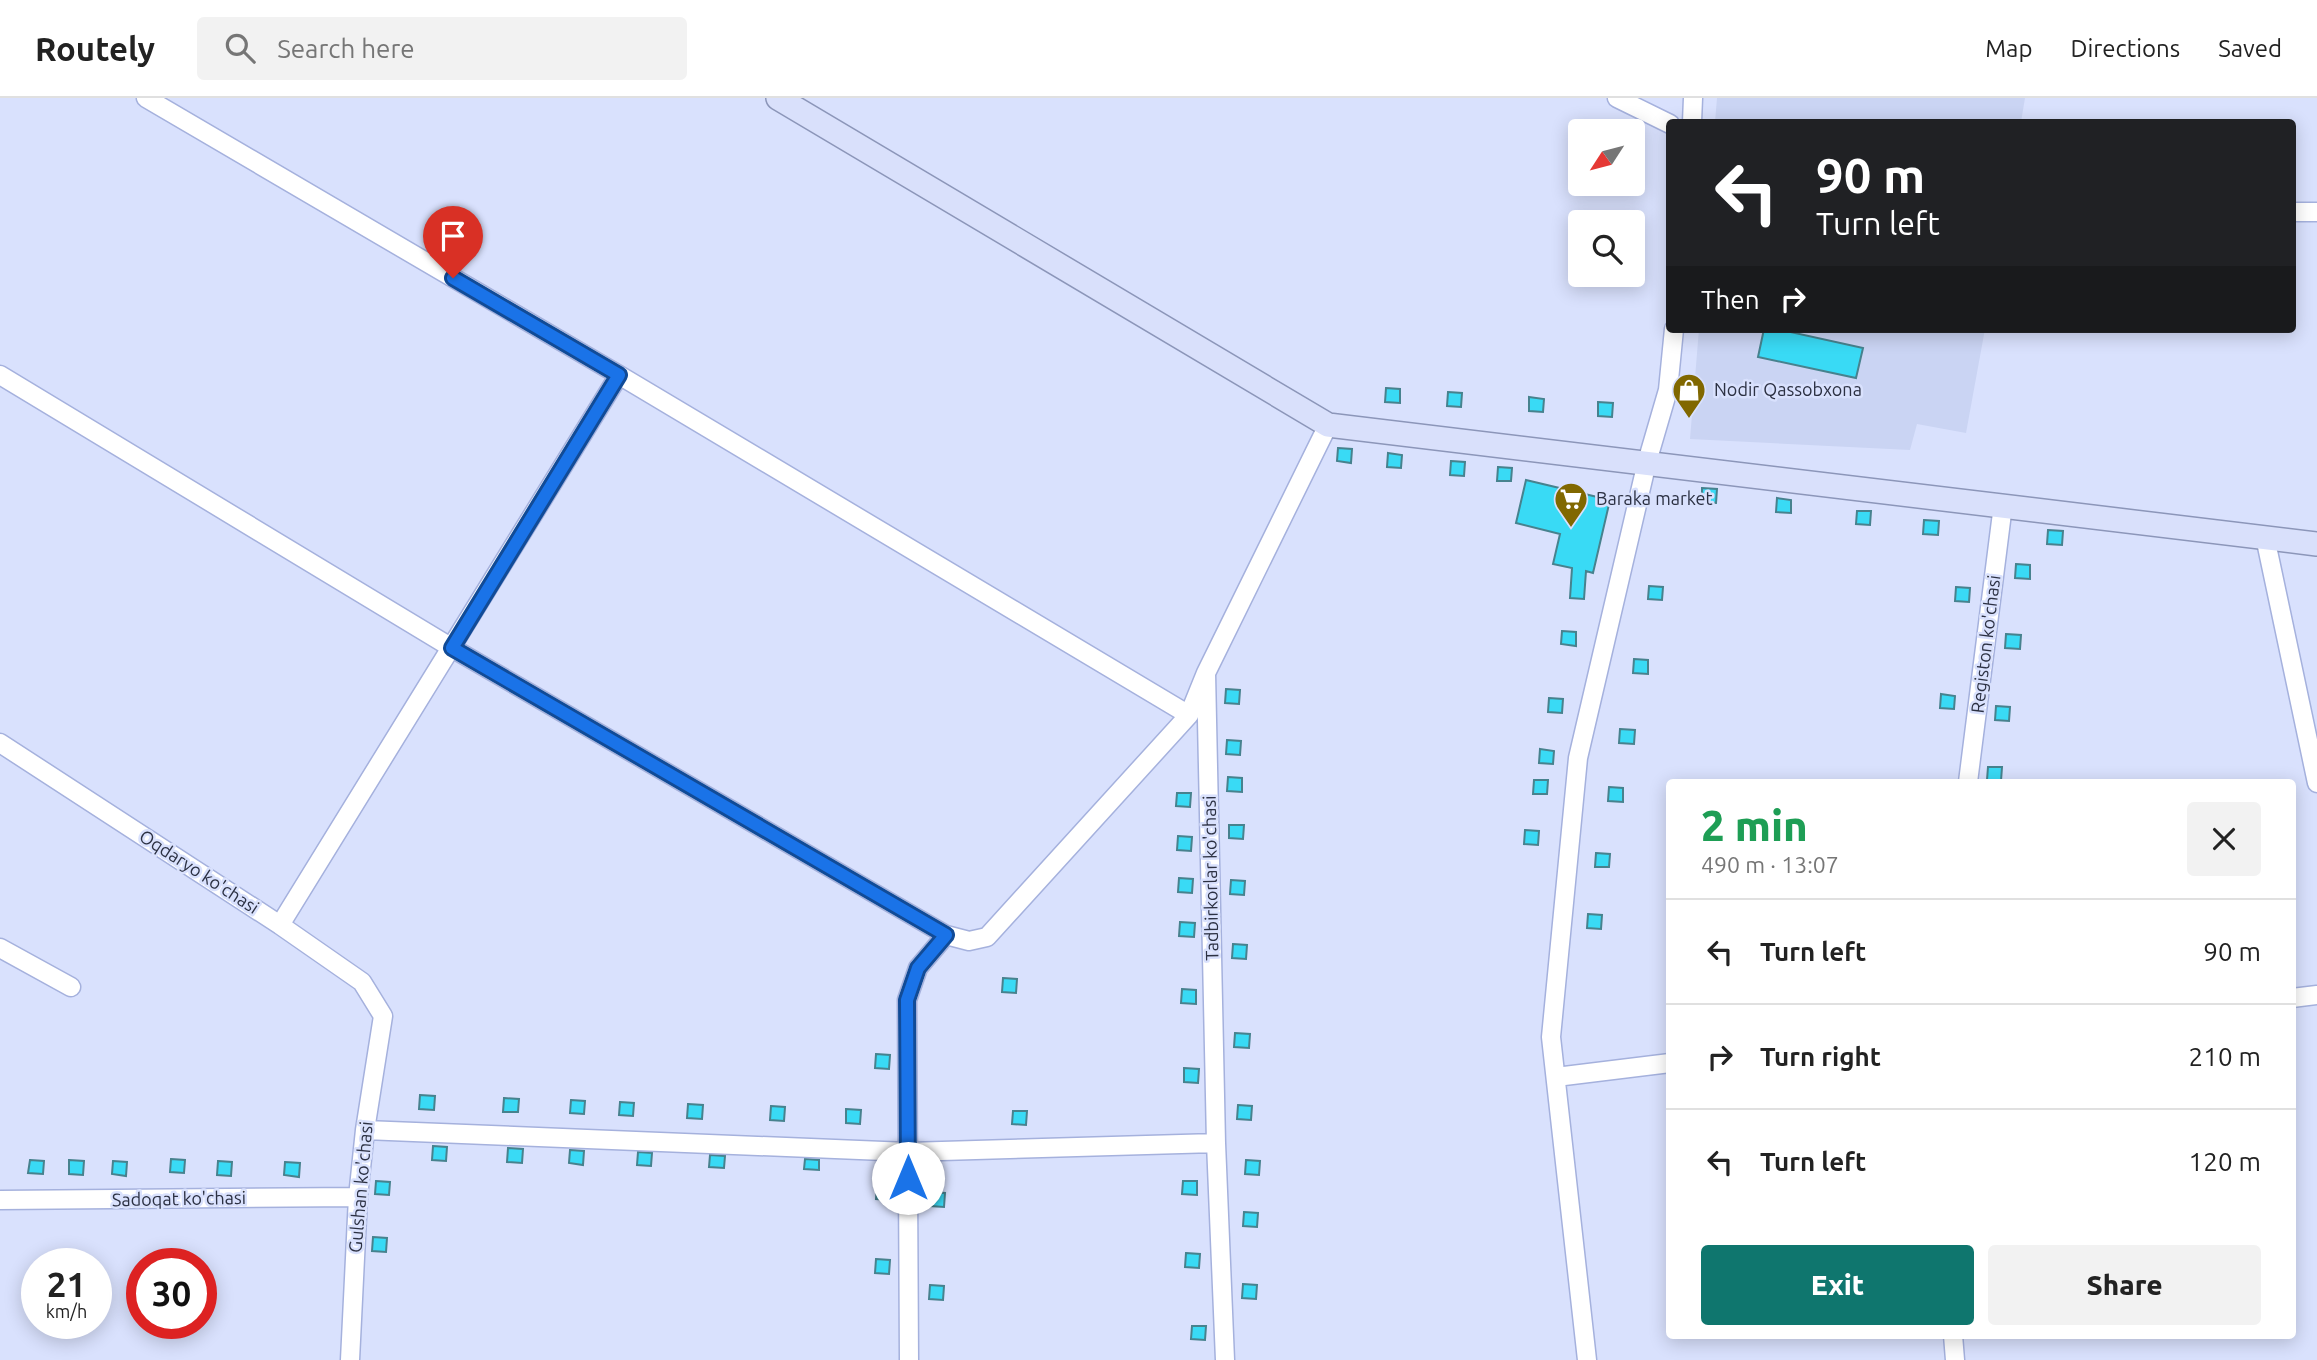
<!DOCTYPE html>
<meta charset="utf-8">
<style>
body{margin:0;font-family:Ubuntu,sans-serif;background:#f2f2f2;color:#222;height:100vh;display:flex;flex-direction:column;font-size:26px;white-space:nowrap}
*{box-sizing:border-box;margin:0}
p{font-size:23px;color:#767676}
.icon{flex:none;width:38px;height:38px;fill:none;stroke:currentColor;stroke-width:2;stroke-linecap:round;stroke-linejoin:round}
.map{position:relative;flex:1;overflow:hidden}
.sheet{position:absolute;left:1666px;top:681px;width:630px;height:560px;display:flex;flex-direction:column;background:#fff;border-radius:7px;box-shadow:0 4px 18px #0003}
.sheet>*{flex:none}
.hud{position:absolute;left:1666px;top:21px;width:630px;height:214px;border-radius:7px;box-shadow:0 4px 18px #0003;background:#202124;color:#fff;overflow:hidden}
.needle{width:46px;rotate:234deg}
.tools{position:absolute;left:1568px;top:21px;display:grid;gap:14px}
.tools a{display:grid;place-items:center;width:77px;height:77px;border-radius:7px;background:#fff;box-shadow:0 4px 18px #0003;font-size:35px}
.speed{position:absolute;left:21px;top:1150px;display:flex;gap:14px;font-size:35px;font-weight:700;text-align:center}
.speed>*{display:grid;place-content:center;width:91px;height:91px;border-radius:50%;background:#fff;box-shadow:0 4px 18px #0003;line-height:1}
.speed small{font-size:18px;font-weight:400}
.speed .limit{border:10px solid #d22;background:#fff;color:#111}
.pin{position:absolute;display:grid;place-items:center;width:60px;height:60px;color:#fff;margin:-72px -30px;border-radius:50% 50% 50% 0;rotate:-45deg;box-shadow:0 0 7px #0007}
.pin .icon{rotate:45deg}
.me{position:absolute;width:77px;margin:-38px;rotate:0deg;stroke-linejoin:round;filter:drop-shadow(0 0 5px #0008)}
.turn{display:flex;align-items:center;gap:24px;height:147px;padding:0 35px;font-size:32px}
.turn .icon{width:91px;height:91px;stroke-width:2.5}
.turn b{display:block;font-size:49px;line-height:60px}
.then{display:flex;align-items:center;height:66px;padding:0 35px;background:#0003;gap:14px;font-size:26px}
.round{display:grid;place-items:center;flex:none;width:74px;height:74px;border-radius:7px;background:#f2f2f2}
.summary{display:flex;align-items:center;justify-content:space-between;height:119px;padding:0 35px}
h1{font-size:42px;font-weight:800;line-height:52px;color:#1e9e55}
.primary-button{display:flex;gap:14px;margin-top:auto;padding:14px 35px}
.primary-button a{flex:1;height:80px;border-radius:7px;background:#0f766e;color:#fff;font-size:28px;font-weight:800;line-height:80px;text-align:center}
.primary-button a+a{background:#f2f2f2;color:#222}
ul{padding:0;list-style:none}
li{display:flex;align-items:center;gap:21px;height:105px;padding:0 35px;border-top:2px solid #e0e0e0}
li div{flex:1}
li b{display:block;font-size:26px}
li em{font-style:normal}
header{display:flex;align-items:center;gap:42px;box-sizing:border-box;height:98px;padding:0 35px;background:#fff;border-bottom:2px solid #e0e0e0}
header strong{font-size:33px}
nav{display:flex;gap:38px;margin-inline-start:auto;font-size:24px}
.search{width:490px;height:63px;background:#f2f2f2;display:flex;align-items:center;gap:18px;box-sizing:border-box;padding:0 24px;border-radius:7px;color:#767676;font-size:26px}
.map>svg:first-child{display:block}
.built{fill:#cad4f3}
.building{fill:#39daf5;stroke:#47828e;stroke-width:2}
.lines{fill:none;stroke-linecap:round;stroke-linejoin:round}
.minor-casing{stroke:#a5b1dd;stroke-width:21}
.major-casing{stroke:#8c96b9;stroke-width:26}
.minor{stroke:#fff;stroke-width:18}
.major{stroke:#d9e0fb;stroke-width:23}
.route-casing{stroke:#114b97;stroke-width:18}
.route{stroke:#1a73e8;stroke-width:12}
.labels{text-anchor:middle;stroke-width:5;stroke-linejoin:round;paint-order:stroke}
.poi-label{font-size:18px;fill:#2c3143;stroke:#d9e1fd;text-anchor:start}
.street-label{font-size:18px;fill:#2c3143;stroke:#d9e1fd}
</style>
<header>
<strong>Routely</strong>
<div class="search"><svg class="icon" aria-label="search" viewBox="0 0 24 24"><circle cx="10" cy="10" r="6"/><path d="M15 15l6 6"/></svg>Search here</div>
<nav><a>Map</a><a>Directions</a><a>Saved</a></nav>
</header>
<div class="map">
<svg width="2317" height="1262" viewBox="0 0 2317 1262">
<rect width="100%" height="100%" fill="#d9e1fd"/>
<!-- built -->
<path class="built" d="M1717,0H2025L2021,24H1715Z
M1699,231H1985L1966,335L1917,326L1910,352L1690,341Z"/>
<!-- building -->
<path class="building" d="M1764,231H1777L1863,250L1856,280L1758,259Z
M1386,290L1400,291V305L1385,304Z
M1448,294L1462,295L1461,309L1447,308Z
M1529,299L1544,301L1543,314L1529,313Z
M1598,304L1613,305L1612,319L1598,318Z
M1338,350L1352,351L1351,365L1337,363Z
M1388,355L1402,357L1401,370L1387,369Z
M1451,363L1465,364L1464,378L1450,377Z
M1498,369L1512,370L1511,383H1497Z
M1526,382L1610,402L1593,475L1586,473L1584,501L1570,500L1572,470L1553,466L1560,436L1516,425Z
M1702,390L1717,391L1716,405L1702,404Z
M1777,400L1791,402V415L1776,414Z
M1857,413H1871L1870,427L1856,426Z
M1924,422L1939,423L1938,437L1923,436Z
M2048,432L2063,433L2062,447L2047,446Z
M2016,466L2030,467V481L2015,480Z
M1649,488L1663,489L1662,502L1648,501Z
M1956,489L1970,490L1969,504L1955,503Z
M1562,533L1576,534V548L1561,546Z
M2006,536L2021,537L2020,551L2005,550Z
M1634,561L1648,562V576L1633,575Z
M1226,591L1240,592L1239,606L1225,605Z
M1941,596L1955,598L1954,611L1940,610Z
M1549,600L1563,601L1562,615L1548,614Z
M1996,608L2010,609L2009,623L1995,622Z
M1620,631L1635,632L1634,646L1619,645Z
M1227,642L1241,643L1240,657L1226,656Z
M1540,651L1554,653L1553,666L1539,665Z
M1988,669H2002L2001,683L1987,682Z
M1228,679L1242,680V694L1227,693Z
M1534,682H1548L1547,696H1533Z
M1609,689L1623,690V704L1608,703Z
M1177,695H1191L1190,709L1176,708Z
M1229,727H1244L1243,741L1229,740Z
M1525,732L1539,733L1538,747L1524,746Z
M1178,738L1192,739L1191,753L1177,752Z
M1596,755L1610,756L1609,769H1595Z
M1179,780L1193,781L1192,795L1178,794Z
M1231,782L1245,783L1244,797L1230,796Z
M1588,816L1602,817L1601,831L1587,830Z
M1180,824L1195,825L1194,839L1179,838Z
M1233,846L1247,847L1246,861L1232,860Z
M1003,880L1017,881L1016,895L1002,894Z
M1182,891L1196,892V906L1181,905Z
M1235,935L1250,936L1249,950L1234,949Z
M876,956L890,957L889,971L875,970Z
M1184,970L1199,971L1198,985L1184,984Z
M420,997L435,998L434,1012L419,1011Z
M504,1000L519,1001L518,1014H503Z
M571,1002L585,1003L584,1016L570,1015Z
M620,1004L634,1005L633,1018L619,1017Z
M688,1006L703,1007L702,1021L687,1020Z
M1238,1007L1252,1008L1251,1022L1237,1021Z
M771,1008L785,1009L784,1023L770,1022Z
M846,1011L861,1012L860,1026L846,1025Z
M1013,1013H1027L1026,1027L1012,1026Z
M433,1048L447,1049L446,1063L432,1062Z
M508,1050L523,1051L522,1065L507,1064Z
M570,1052L584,1053L583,1067L569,1065Z
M638,1054L652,1055L651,1068L637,1067Z
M710,1057L725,1058L724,1070L709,1069Z
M171,1061L185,1062L184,1075L170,1074Z
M805,1061L819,1062V1072L804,1071Z
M30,1062L44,1063L43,1076L28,1075Z
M69,1062L84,1063L83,1077L69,1076Z
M1246,1062L1260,1063L1259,1077L1245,1076Z
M113,1063L127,1064L126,1078L112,1076Z
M218,1063L232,1064L231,1078L217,1077Z
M285,1064L300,1065L299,1079L284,1077Z
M376,1083L390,1084L389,1097L375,1096Z
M1183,1083H1197V1097L1182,1096Z
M877,1087L891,1088L890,1102L876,1101Z
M931,1094L945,1095L944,1109L930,1108Z
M1244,1114L1258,1115L1257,1129L1243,1128Z
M373,1139L387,1140L386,1154L372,1153Z
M1186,1155L1200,1156L1199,1170L1185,1169Z
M876,1161L890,1162L889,1176L875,1175Z
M1243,1186L1257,1187L1256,1201L1242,1200Z
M930,1187L944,1188L943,1202L929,1201Z
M1192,1228H1206L1205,1242L1191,1241Z"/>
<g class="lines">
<defs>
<path id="minor" d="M146,0L619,277L1189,617L1206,575
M1617,0L1670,26
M1692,24L1693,0
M2292,114H2317
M0,277L452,550L946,837L918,870L907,902L909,1262
M2265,439L2317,685
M0,645L280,827L362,884L383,918L365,1032L358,1099L350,1262
M1968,684L2003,407
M280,827L619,277
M946,837L969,843L987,839L1189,617
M0,850L71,889
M2292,900L2317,897
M1556,979L1670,965
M365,1032L908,1054L1216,1045
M0,1102L358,1099
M1953,1237L1955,1262
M1225,1262L1216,1045L1206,575L1328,327
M1587,1262L1551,939L1578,660L1647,364L1668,292L1674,231"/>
<path id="major" d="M778,0L1328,327L2317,446"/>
</defs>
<!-- minor casing -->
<use href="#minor" class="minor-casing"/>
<!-- major casing -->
<use href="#major" class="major-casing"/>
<!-- minor -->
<use href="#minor" class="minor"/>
<!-- major -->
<use href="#major" class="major"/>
</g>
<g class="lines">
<defs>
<path id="route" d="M453,180L619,277L452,550L946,837L918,870L907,902L908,1080"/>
</defs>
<!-- route casing -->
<use href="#route" class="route-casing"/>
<!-- route -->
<use href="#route" class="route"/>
</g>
<!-- icons -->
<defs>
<symbol id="shop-pin" viewBox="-11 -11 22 30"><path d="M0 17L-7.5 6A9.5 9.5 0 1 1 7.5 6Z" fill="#816800" stroke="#d9e1fd"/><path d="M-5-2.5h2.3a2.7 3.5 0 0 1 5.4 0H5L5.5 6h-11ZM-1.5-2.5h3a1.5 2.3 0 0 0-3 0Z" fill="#fff"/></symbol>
<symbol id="supermarket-pin" viewBox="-11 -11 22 30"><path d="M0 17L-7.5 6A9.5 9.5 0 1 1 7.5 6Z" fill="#816800" stroke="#d9e1fd"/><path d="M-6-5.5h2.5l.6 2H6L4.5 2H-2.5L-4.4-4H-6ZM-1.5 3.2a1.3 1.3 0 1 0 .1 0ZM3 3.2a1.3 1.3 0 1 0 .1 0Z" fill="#fff"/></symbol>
</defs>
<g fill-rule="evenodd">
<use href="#shop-pin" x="1670" y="273" width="38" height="52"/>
<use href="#supermarket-pin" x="1552" y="382" width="38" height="52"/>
</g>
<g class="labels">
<!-- poi labels -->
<g class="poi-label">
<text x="1714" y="298">Nodir Qassobxona</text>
<text x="1596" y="407">Baraka market</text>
</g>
<!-- street labels -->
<g class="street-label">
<text transform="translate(1986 546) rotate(-83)" y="6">Registon ko'chasi</text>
<text transform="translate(199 774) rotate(33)" y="6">Oqdaryo ko'chasi</text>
<text transform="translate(1211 780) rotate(-91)" y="6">Tadbirkorlar ko'chasi</text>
<text transform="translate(361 1089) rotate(-85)" y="6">Gulshan ko'chasi</text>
<text transform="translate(179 1101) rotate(-1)" y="6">Sadoqat ko'chasi</text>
</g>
</g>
</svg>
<div class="tools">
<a><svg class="needle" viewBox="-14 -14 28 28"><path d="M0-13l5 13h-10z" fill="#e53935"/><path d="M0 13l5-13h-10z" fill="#767676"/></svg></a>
<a><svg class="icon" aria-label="search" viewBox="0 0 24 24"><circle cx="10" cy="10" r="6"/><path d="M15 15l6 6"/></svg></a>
</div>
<div class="speed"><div>21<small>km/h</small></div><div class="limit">30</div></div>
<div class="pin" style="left:453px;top:180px;background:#d93025"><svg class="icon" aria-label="arrive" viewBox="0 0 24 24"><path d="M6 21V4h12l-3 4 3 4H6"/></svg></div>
<svg class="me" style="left:908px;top:1080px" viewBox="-20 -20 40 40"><circle r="19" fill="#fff"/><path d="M0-13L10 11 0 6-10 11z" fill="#1a73e8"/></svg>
<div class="hud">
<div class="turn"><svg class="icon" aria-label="left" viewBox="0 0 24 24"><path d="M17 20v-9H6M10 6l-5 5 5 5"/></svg><div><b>90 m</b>Turn left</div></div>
<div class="then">Then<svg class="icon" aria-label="right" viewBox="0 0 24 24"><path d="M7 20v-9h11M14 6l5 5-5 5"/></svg></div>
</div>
<section class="sheet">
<div class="summary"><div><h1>2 min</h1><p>490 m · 13:07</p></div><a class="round"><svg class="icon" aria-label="close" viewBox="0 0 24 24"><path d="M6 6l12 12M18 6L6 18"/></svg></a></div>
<ul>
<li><svg class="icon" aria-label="left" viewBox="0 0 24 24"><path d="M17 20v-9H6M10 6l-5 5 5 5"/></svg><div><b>Turn left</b></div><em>90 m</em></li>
<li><svg class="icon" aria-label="right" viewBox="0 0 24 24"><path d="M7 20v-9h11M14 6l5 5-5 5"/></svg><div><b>Turn right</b></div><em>210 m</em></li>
<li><svg class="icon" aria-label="left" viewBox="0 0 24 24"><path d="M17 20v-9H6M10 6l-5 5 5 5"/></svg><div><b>Turn left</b></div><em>120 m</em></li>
</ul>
<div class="primary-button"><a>Exit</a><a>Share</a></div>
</section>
</div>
